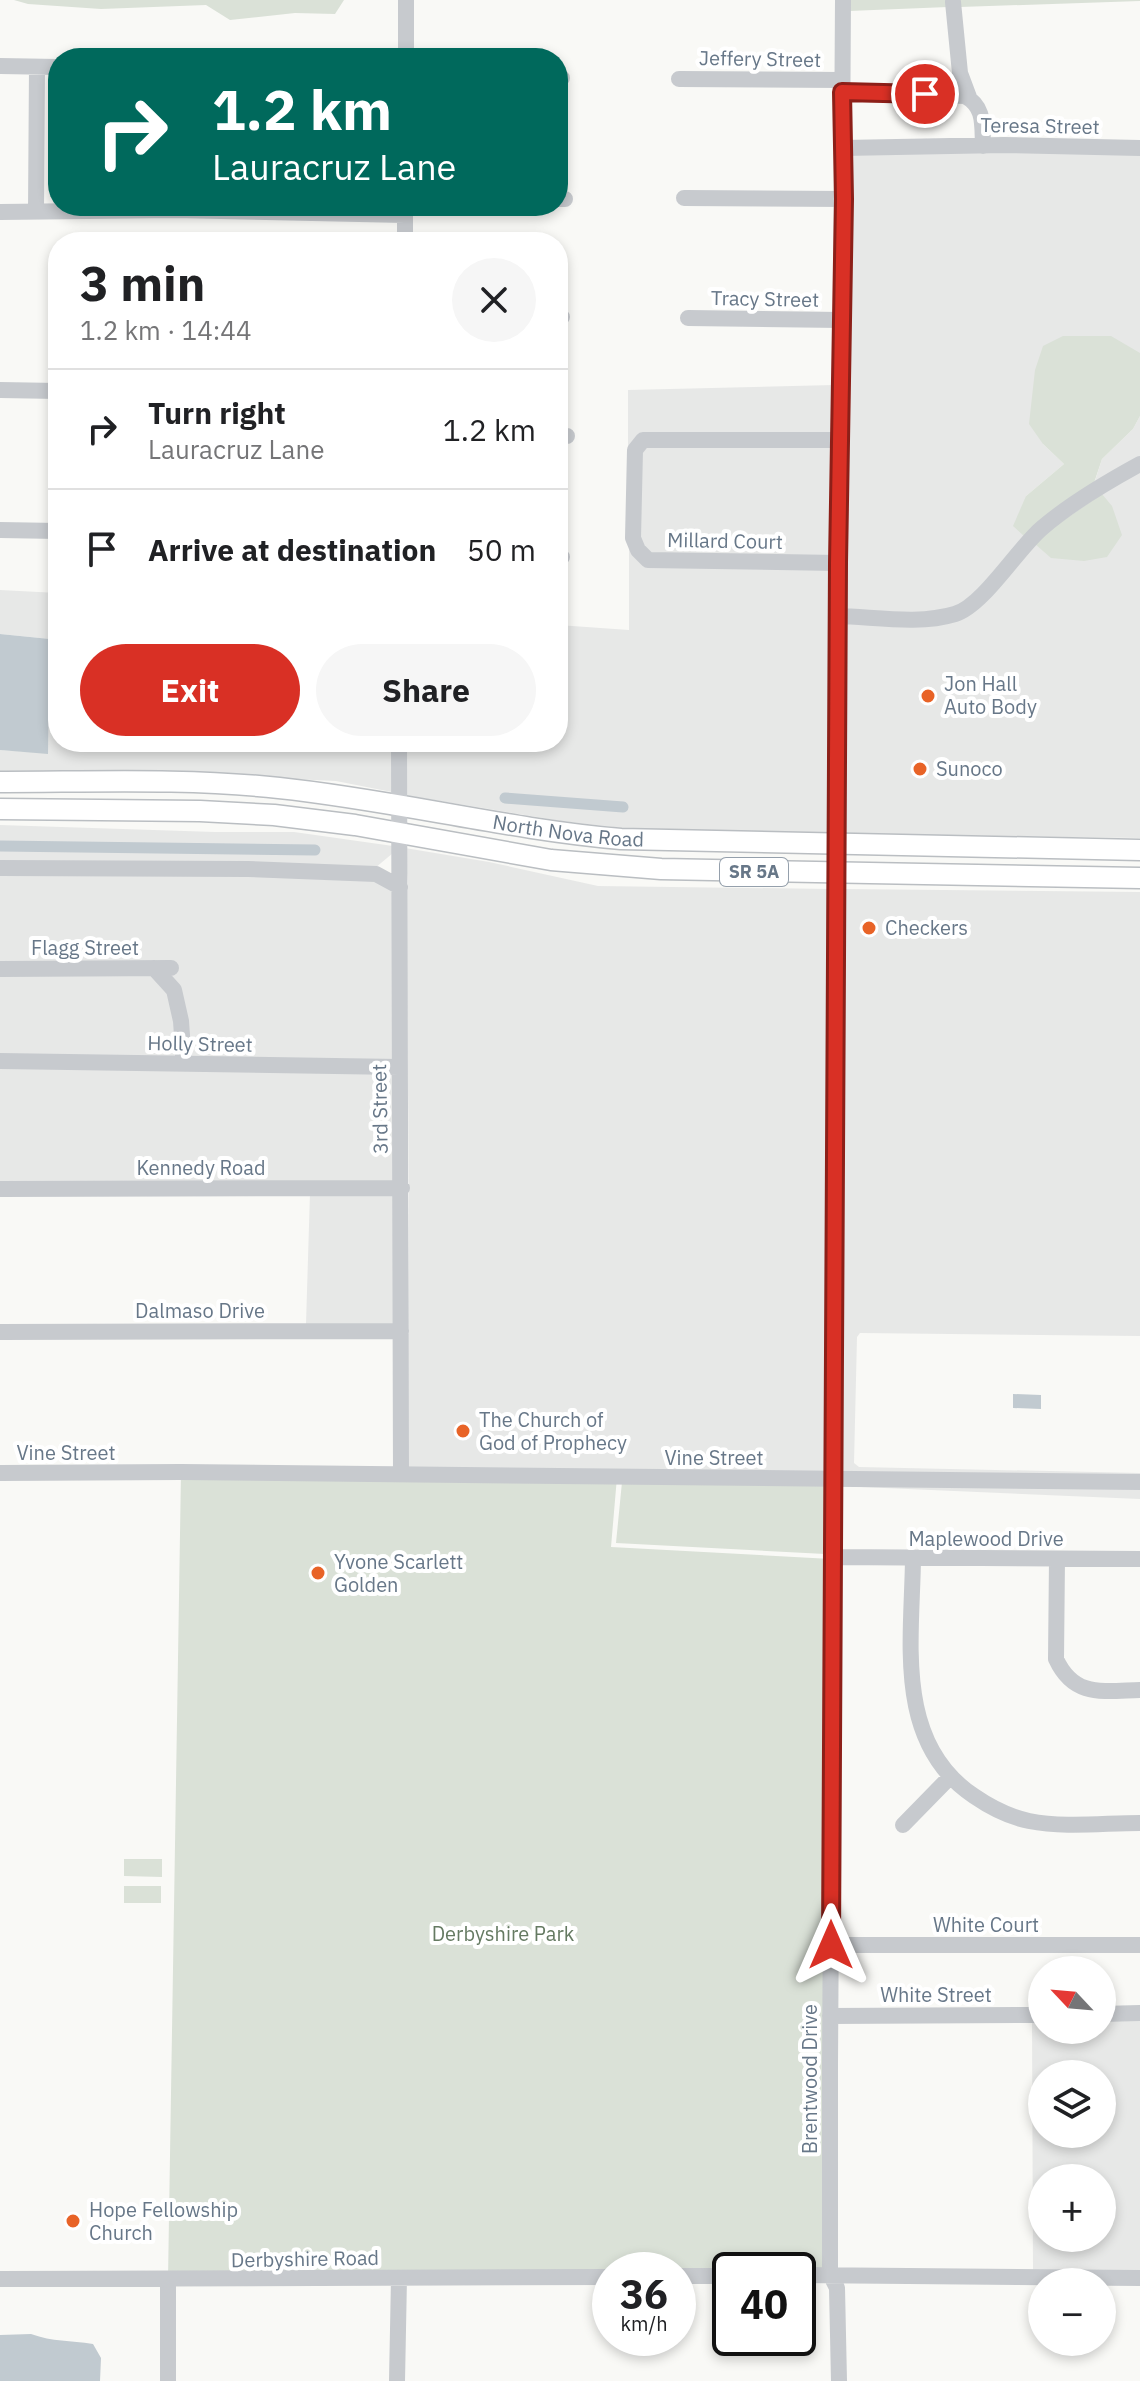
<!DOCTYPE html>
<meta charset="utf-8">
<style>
body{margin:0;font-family:"IBM Plex Sans",sans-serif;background:#f6f6f6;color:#202124;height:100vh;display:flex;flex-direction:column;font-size:30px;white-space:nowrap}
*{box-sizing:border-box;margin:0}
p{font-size:26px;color:#757577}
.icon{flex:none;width:44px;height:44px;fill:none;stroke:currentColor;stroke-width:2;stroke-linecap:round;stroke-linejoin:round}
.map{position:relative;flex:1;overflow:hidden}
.panel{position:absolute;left:48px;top:232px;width:520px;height:520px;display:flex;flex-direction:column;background:#fff;border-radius:32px;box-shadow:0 4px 12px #0003}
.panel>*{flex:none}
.banner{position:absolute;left:48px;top:48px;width:520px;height:168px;border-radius:32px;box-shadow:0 4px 12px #0003;background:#00695c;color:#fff;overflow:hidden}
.needle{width:52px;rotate:296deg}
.buttons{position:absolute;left:1028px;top:1956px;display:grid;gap:16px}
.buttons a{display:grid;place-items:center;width:88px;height:88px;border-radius:50%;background:#fff;box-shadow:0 4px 12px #0003;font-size:40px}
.speed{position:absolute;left:592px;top:2252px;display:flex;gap:16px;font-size:40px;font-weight:700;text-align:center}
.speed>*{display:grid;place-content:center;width:104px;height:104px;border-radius:50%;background:#fff;box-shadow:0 4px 12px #0003;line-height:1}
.speed small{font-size:20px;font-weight:400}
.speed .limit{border:4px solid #111;border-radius:12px;background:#fff;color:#111}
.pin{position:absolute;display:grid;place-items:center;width:68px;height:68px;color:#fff;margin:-34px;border:4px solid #fff;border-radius:50%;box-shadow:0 2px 8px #0007}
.me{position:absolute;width:88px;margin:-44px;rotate:0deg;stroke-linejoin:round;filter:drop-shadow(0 0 6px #0008)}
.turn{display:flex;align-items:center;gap:28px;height:168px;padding:0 32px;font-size:36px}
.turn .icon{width:104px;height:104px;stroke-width:2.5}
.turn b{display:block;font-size:56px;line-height:68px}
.round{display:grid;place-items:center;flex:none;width:84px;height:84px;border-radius:42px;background:#f6f6f6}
.overview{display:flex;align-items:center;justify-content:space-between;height:136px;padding:0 32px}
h1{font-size:48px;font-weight:800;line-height:60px}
.cta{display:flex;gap:16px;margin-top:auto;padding:16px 32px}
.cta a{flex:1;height:92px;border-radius:48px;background:#d93025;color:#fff;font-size:32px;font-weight:800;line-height:92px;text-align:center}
.cta a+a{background:#f6f6f6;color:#202124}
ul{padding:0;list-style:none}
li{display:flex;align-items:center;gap:24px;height:120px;padding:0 32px;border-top:2px solid #e0e0e0}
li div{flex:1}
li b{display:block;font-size:30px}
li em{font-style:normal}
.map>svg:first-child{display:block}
.built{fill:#e7e8e7;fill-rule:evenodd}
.green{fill:#dae1d7}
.water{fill:#c1cad0}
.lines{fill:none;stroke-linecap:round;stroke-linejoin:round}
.canal{stroke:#c1cad0;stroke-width:11}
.major-casing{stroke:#babec2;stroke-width:23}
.minor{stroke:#c7cace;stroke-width:16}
.major{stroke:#fff;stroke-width:20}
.route-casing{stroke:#8d1f18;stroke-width:20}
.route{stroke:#d93025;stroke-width:14}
.poi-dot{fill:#e86327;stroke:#fff;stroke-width:3}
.labels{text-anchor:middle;stroke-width:8;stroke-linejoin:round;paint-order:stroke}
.shield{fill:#fff;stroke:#95a0ac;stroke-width:2}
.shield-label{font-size:18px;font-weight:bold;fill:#677788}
.street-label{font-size:20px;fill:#677788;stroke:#fff}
.poi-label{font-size:20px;fill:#677788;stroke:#fff;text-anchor:start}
.park-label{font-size:20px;fill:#657a62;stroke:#fff}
</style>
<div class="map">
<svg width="1140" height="2381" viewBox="0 0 1140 2381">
<rect width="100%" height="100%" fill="#f9f9f6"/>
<!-- built -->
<path class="built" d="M983,151L1140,153V353L1043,444L1064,464L1026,496L1025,537L979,588L956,608L930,614L844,610L849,154Z
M834,385L833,435H642L628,480V390Z
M1140,416V457L1094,484L1102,459L1133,429Z
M646,446H833L832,557L650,555L639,538L641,453Z
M1140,470V838L843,834L844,621L961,619L1035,544L1102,494Z
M629,543L632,552L832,568L831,834L640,830L561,821L404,795L405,742H558V625L629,630Z
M0,590L58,593V742H393L392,792L336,781L247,777L0,773V750L48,753L50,639L0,634Z
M0,825L215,832H294L393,846V853L375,868L0,862Z
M405,848L489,862L598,886L831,889L826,1473L407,1469L409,1192L406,889L408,886Z
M0,873H98L372,879L394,890L393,1061L0,1056V974L177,973L176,963H0Z
M843,889L1140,892V1336L860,1333L857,1337L854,1463L859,1467L1140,1473V1476L838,1473Z
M0,1067L393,1072L396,1182L0,1183Z
M310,1193H396L395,1325L306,1324Z
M838,1486L1140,1487V1499Z
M1102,2019H1140V2272H1033L1032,2020H1042V2030H1102ZM1042,2074H1102V2134H1042ZM1042,2178H1102V2238H1042Z"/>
<!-- green -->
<path class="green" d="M14,0H344L335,14L295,13L230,20L206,5L101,9L28,4Z
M849,0H947L948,7L849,11Z
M959,0H1140V1L960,7Z
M1063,336H1111L1140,353V416L1133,429L1102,459L1094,483L1025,537L1013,526L1026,496L1064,464L1043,444L1029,424L1035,370L1043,346Z
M1102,494L1112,506L1122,535L1107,557L1084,561L1051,558L1035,544L1045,533Z
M181,1472L617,1477L611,1547L831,1559L830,2274L798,2270H610L168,2280Z
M622,1482L826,1485L825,1554L616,1543Z
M124,1859H162V1877L124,1876Z
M124,1886H161V1903H124Z"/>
<!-- water -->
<path class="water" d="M0,634L50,639L48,754L0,750Z
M1013,1394L1041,1395V1409L1013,1408Z
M31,2334C53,2342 70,2340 93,2344L101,2358L100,2381H0V2335Z"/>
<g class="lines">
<!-- canal -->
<path class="canal" d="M505,798L623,807
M0,846L315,850"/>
<defs>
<g id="major">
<path id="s1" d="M0,782C93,782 187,778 279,788C394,800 506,829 621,839L1140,850"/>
<path d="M0,809L200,811L274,815L355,825L551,860L661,869L1140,878"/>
</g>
</defs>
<!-- major casing -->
<use href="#major" class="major-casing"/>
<!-- minor -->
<path class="minor" d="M953,2L960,73L969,97
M406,58V0
M0,66L58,67
M558,78H562
M679,79L842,80
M842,92L965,96C985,107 982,125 983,146
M843,148L1004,145L1140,148
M684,198L844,199
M558,199H565
M36,210L37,67
M0,212L175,210L405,215
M405,242V206
M558,317H562
M688,318L841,320
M0,390L58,391
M558,436H567
M0,530L58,531
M558,557H562
M838,563L648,560L638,550L633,538L635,450L643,440H839
M838,616C876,617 919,625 955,614C983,606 1018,548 1042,528C1071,503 1107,482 1140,464
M399,742L401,1474
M0,868L248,869L376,874L400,887
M154,968L174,990L181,1021L184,1064
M0,969L171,968
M0,1061L399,1067
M0,1189L402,1188
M0,1332L401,1331
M0,1473L181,1472L1140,1482
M832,1557L1140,1559
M913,1559C912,1641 894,1743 974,1796C990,1807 1010,1817 1029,1821C1065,1828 1104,1823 1140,1823
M1057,1559L1056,1659C1074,1698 1103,1691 1140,1690
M903,1825L950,1777
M831,1945H1140
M1102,2014L1140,2013
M830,2016L1042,2015
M798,2275L1140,2278
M678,2276H730
M0,2279L610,2277
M168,2381V2280
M397,2381L399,2278
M839,2381L837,2288L830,2274V2064L843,0"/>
<!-- major -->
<use href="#major" class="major"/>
</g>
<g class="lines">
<defs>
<path id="route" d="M831,1945L838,563L844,199L842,92L925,94"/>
</defs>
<!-- route casing -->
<use href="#route" class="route-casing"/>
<!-- route -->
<use href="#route" class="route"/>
</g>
<!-- markers -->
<g class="poi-dot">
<circle cx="928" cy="696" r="8"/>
<circle cx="920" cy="769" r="8"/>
<circle cx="869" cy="928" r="8"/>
<circle cx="463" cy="1431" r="8"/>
<circle cx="318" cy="1573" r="8"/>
<circle cx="73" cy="2221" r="8"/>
</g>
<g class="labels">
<!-- shield labels -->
<rect class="shield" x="720" y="858" width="68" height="28" rx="6"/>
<g class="shield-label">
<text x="754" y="878">SR 5A</text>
</g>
<!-- street labels -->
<g class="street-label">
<text transform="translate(760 59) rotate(1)" y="7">Jeffery Street</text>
<text transform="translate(1040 126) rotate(1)" y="7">Teresa Street</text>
<text transform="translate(765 299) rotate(1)" y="7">Tracy Street</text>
<text transform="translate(725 541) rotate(1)" y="7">Millard Court</text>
<text dy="7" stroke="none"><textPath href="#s1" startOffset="572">North Nova Road</textPath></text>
<text x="85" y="955">Flagg Street</text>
<text transform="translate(200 1044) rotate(1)" y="7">Holly Street</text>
<text transform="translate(380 1109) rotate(-91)" y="7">3rd Street</text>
<text x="201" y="1175">Kennedy Road</text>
<text x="200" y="1318">Dalmaso Drive</text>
<text x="66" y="1460">Vine Street</text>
<text x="714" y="1465">Vine Street</text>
<text x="986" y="1546">Maplewood Drive</text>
<text x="986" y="1932">White Court</text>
<text x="936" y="2002">White Street</text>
<text transform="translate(810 2079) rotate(-90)" y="7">Brentwood Drive</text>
<text transform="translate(305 2259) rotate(-1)" y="7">Derbyshire Road</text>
</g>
<!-- poi labels -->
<g class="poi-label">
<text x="944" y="691">Jon Hall<tspan x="944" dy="23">Auto Body</tspan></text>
<text x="936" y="776">Sunoco</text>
<text x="885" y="935">Checkers</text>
<text x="479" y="1427">The Church of<tspan x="479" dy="23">God of Prophecy</tspan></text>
<text x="334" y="1569">Yvone Scarlett<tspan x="334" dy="23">Golden</tspan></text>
<text x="89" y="2217">Hope Fellowship<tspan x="89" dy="23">Church</tspan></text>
</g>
<!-- park labels -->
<g class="park-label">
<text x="503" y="1941">Derbyshire Park</text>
</g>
</g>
</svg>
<div class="buttons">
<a><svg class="needle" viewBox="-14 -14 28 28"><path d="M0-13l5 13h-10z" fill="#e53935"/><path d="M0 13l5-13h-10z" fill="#757577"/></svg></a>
<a><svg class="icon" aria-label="layers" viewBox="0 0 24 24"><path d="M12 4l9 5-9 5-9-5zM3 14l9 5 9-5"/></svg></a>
<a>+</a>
<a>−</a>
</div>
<div class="speed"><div>36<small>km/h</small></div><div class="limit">40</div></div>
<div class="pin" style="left:925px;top:94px;background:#d93025"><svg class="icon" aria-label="arrive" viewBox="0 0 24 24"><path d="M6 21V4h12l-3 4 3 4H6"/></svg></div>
<svg class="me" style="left:831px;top:1945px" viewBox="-20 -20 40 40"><path d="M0-17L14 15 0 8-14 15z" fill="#d93025" stroke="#fff" stroke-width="4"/></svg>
<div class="banner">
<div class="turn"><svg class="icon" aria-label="right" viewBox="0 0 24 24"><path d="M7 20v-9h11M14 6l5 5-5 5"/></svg><div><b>1.2 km</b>Lauracruz Lane</div></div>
</div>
<section class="panel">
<div class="overview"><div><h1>3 min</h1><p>1.2 km · 14:44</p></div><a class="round"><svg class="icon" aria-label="close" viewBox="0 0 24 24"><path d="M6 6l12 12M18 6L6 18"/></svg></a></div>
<ul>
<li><svg class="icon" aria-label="right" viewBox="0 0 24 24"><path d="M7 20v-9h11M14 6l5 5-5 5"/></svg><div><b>Turn right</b><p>Lauracruz Lane</p></div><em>1.2 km</em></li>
<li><svg class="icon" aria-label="arrive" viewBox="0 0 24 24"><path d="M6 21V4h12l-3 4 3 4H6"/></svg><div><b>Arrive at destination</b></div><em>50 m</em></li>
</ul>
<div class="cta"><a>Exit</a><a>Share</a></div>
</section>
</div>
